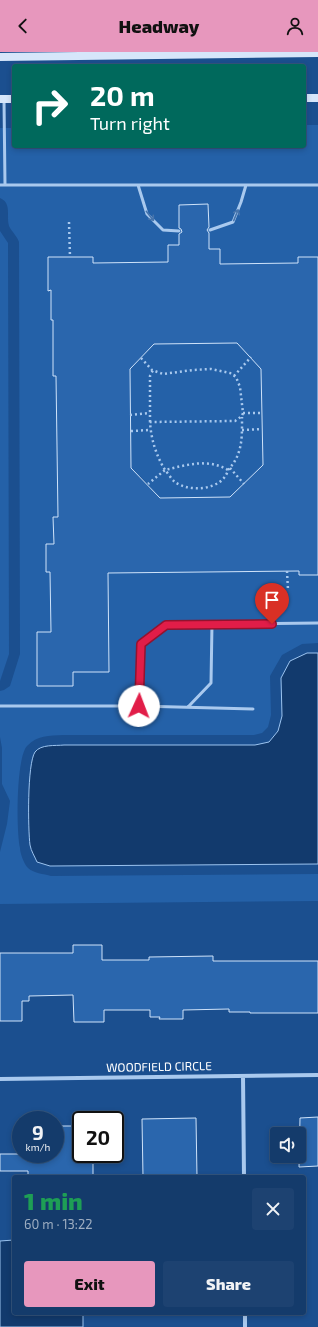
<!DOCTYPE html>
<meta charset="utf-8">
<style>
body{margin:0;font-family:"Exo 2",sans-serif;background:#1d4271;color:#f1f3f6;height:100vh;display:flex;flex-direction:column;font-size:15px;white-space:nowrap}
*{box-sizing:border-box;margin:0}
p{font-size:13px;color:#9dadc1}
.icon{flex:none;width:22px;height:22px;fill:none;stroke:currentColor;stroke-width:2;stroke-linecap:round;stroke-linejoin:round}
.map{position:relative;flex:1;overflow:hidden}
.details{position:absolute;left:12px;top:1123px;width:294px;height:140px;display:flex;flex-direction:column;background:#143b6b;border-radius:4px;box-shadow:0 2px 6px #0003,0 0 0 1px #33557e}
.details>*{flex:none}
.hud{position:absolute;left:12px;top:12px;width:294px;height:84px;border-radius:4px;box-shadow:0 2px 6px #0003,0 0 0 1px #33557e;background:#00695c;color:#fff;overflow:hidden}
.controls{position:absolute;left:270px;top:1075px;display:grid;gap:8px}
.controls a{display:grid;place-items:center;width:36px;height:36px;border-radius:4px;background:#143b6b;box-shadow:0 2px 6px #0003,0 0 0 1px #33557e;font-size:20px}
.speed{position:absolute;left:12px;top:1059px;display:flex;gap:8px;font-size:20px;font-weight:700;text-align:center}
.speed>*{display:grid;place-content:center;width:52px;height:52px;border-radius:50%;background:#143b6b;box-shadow:0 2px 6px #0003,0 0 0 1px #33557e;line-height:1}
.speed small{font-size:10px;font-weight:400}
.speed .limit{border:2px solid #111;border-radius:6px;background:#fff;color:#111}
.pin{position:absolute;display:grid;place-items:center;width:34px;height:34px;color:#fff;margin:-41px -17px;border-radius:50% 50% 50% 0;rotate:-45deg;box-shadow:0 0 4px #0007}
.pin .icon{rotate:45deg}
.me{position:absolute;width:44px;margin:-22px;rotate:2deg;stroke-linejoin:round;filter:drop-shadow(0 0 3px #0008)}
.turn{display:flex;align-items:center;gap:14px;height:84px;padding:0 12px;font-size:18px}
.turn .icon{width:52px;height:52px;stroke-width:2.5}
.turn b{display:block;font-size:28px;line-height:34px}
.round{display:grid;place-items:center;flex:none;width:42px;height:42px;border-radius:4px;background:#1d4271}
.headline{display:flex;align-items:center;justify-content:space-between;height:68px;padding:0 12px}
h1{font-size:24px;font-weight:800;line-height:30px;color:#1e9e55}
.action{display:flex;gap:8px;margin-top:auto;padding:8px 12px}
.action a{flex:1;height:46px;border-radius:4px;background:#e797bd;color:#111;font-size:16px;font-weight:800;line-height:46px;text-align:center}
.action a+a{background:#1d4271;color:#f1f3f6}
header{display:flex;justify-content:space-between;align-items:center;height:52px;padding:0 12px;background:#e797bd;color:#111;font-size:18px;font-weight:800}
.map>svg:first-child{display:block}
.green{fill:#2461a8;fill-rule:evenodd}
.water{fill:#123a6d;stroke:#9cc4f0}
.building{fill:#2a66ad;stroke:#cfe3fa;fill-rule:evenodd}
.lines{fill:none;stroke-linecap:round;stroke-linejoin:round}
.path{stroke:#a9c9ee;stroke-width:2.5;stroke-dasharray:2 3;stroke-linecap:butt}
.service{stroke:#a9c9ee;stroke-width:3}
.minor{stroke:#a9c9ee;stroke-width:4}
.secondary{stroke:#d6e6fa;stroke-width:8}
.oneway{stroke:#4674ac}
.route-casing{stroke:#92132f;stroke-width:10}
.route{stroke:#e11d48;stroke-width:7}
.labels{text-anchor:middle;stroke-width:4;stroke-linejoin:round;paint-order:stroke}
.street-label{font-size:12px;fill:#fff;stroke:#1b4f8f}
</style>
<header><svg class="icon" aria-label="back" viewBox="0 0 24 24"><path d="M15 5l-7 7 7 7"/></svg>Headway<svg class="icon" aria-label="person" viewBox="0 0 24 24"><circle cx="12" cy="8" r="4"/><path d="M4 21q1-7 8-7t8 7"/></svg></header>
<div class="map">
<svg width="318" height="1275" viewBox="0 0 318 1275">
<rect width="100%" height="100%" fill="#1b4f8f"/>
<!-- green -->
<path class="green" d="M304,73H318V591L302,592L282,603L270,624L271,663L268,675L262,681L254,683H63C49,684 37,683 27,694C16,706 16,779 20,796C20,801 24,812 28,816C33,821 44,822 51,824L318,822V849L0,852V800L7,772L10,749L2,732V696L0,685V639L4,638L10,634L20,602L19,190C17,184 12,180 9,174C6,164 12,151 0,146V76H14V94H304ZM147,282L258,289L272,306L261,440L243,455L139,450L120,412L127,299Z
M0,179L8,191L9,602L0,629Z
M245,291L244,298L255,310L261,309L263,423L248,428L240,435V445L153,446L148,440L151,436L140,424L136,428L131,423L130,310H136L147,299V292Z"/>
<!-- water -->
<path class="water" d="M307,601H318V812L50,814L37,810C35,805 31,799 30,793C28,778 27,712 35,700C41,692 55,694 64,693H255L269,690L278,679L282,664L281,626L290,609Z
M14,1188V1261H83V1275H0V1189Z"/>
<!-- building -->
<path class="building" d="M208,152L209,175L207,178L209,181V197H220V212L298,211V205H318V523H299V519L108,521L109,620H73V634H37V580H51L50,520H46V492H54L53,465H58L56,324H53V268H51V238L48,239V205H93V211L168,210V193H179V182L182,180L181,177L179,176V153ZM237,291L261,317L263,413L230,445L160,446L131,416L130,317L154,292Z
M73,893H102V908H149V905L213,904V909H318V961H250V960H229V957L183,958V967H159L160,965H150V958H104V970H74L73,943L29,944V949H22V969H0V901H73Z
M318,1065V1114L299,1115L300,1066Z
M196,1066L197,1125H143L142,1067Z
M55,1074H81V1102H93V1125H28V1119H0V1102H55Z"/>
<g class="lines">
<!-- path -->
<path class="path" d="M69,170L70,205
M141,306L152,318L163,322L193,318L211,317L230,321L236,325L240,335L243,361L242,364L235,369L150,370C151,387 156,403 165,418C186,413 208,406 228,418C223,438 190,441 175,430C171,427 168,421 165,418L148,432
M234,324L251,305
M243,361H262
M130,363L150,361
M150,370V324L153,318
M242,378L262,377
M131,379L150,378
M230,416L244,432
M228,418C243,402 242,385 242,365
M287,519L288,538"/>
<!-- service -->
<path class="service" d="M4,48L5,133
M0,133H318
M138,133L147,162L163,178L179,179
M210,178L233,170L241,150L246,133
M0,654H139L141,592L167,573L318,571
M139,654L253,657
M188,655L211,631L212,572"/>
<!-- minor -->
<path class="minor" d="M243,1024L244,1125
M0,1027L318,1023
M245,1261V1275"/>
<!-- secondary -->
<path class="secondary" d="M0,5L318,1
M304,46H318
M0,47H14"/>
</g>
<!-- one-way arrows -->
<defs><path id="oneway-shaft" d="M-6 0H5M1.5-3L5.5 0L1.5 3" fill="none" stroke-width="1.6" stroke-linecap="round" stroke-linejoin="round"/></defs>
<g class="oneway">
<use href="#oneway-shaft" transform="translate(236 163) rotate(-68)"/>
<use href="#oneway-shaft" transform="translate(150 164) rotate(52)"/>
</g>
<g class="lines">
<defs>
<path id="route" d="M139,654L141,592L166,573L272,572"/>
</defs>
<!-- route casing -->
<use href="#route" class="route-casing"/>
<!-- route -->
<use href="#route" class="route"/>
</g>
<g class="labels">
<!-- street labels -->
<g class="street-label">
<text transform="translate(159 1015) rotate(-1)" y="4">WOODFIELD CIRCLE</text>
</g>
</g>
</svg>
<div class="controls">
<a><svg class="icon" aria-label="sound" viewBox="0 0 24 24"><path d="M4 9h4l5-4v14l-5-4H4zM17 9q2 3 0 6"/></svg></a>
</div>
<div class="speed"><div>9<small>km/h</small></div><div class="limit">20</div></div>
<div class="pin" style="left:272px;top:572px;background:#d93025"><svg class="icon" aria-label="arrive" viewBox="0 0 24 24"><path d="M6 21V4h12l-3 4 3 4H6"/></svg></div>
<svg class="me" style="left:139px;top:654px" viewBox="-20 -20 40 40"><circle r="19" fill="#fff"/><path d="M0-13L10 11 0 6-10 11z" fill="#e11d48"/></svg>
<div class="hud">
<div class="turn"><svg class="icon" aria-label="right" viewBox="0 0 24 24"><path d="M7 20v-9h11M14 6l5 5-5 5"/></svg><div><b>20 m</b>Turn right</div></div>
</div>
<section class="details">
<div class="headline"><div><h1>1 min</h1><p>60 m · 13:22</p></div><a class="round"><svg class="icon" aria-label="close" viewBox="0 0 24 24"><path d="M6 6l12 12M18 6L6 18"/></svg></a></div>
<div class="action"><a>Exit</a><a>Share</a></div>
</section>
</div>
